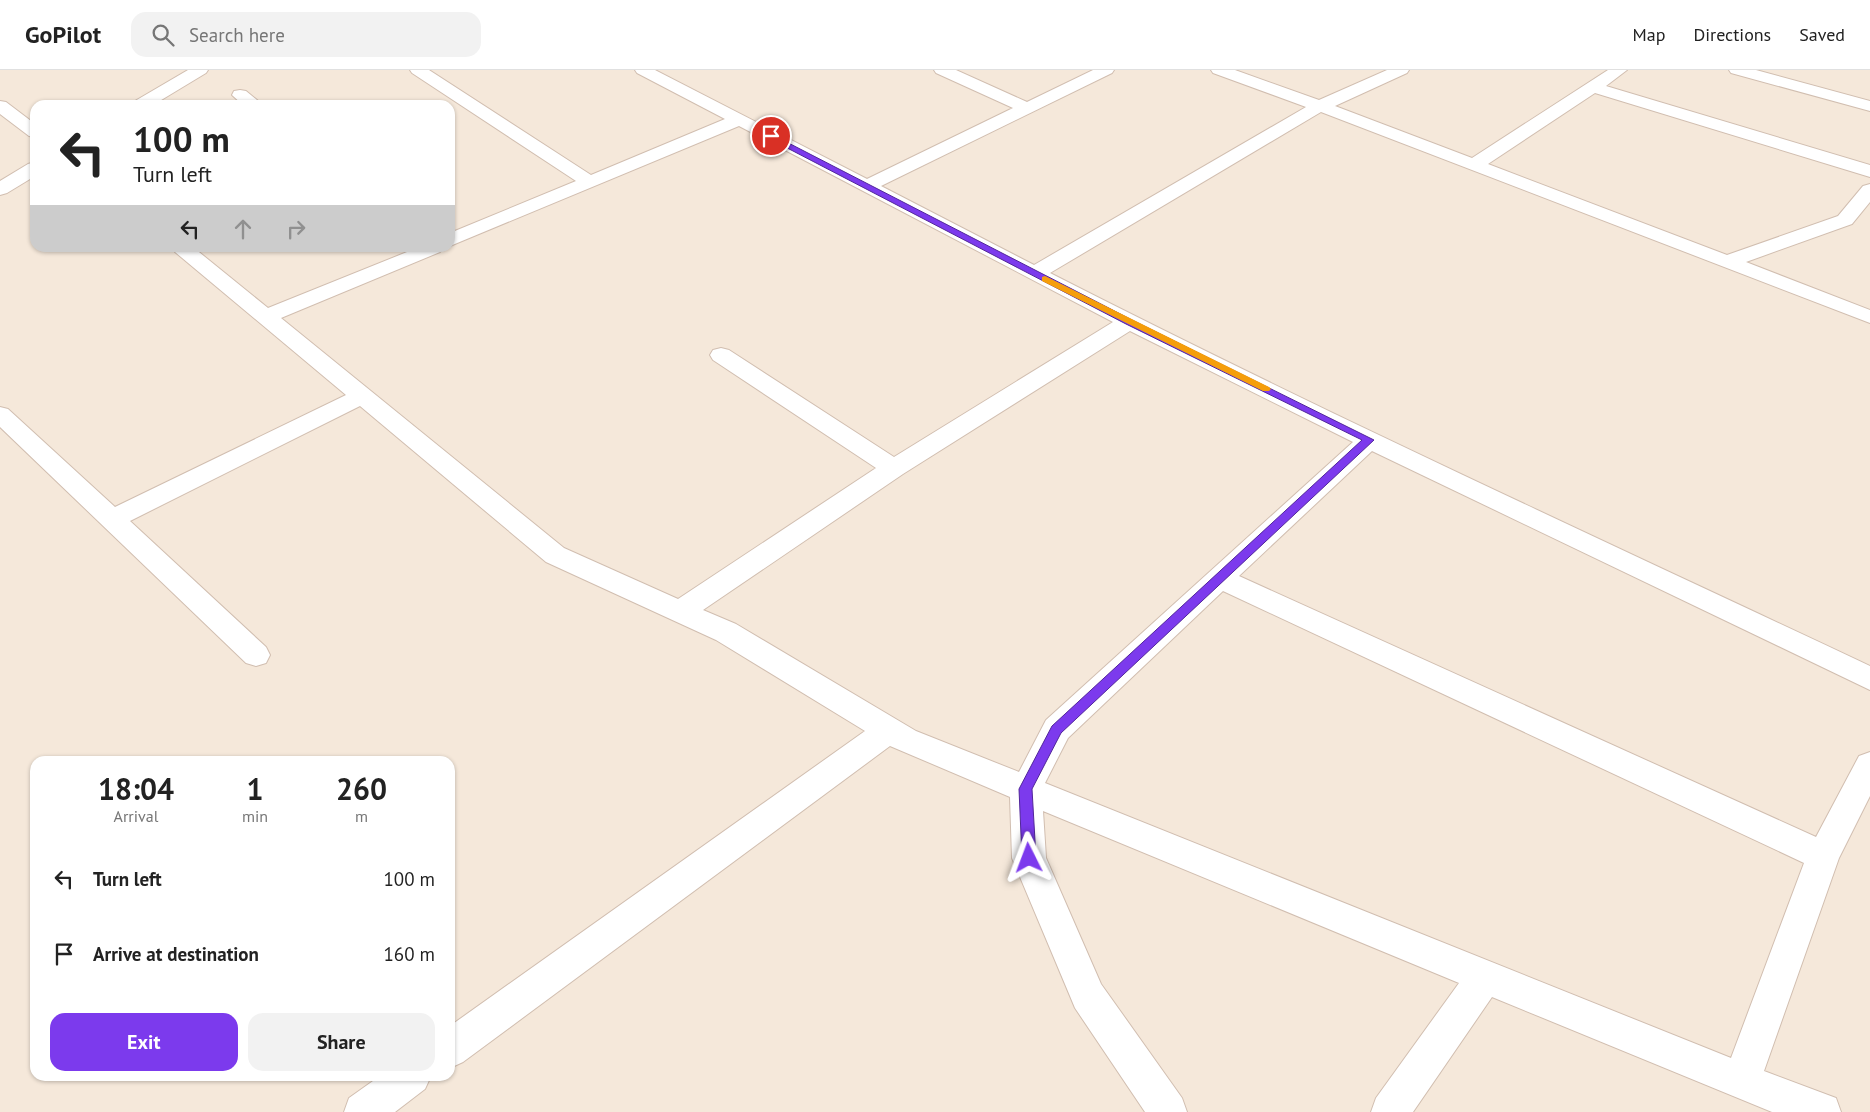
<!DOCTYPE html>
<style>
body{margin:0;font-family:"PT Sans",sans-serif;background:#f2f2f2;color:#222;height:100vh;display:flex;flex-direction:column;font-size:19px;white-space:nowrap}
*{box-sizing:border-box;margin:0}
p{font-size:16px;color:#767676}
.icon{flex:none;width:28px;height:28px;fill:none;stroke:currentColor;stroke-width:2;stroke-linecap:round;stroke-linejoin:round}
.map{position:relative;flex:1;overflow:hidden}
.details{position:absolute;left:30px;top:686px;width:425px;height:325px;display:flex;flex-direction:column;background:#fff;border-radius:15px;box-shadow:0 1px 4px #0004}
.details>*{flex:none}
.hud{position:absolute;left:30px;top:30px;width:425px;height:152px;border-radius:15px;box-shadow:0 1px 4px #0004;background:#fff;color:#222;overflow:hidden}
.pin{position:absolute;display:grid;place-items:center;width:42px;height:42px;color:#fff;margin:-21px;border:2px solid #fff;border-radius:50%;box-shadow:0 1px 5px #0007}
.me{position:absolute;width:55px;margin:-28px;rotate:357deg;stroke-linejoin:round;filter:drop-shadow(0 0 4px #0008)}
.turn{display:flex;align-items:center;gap:18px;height:105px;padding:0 20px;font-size:22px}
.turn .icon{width:65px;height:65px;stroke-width:2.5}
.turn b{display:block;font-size:35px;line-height:42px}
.lanes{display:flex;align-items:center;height:48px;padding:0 20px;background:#0003;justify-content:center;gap:25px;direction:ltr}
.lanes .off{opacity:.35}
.eta{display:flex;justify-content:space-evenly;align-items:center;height:85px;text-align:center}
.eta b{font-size:30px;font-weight:600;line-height:35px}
.primary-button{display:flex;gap:10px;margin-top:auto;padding:10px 20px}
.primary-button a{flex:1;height:58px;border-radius:15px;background:#7c3aed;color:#fff;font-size:20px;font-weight:600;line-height:58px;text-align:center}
.primary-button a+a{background:#f2f2f2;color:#222}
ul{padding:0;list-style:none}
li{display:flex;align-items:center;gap:15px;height:75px;padding:0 20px}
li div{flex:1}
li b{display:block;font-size:19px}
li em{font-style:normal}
header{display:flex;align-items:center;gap:30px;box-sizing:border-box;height:70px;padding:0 25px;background:#fff;border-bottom:1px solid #e0e0e0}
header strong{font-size:24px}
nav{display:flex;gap:28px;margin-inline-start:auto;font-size:18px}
.search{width:350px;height:45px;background:#f2f2f2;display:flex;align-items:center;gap:12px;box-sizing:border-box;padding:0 18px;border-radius:15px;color:#767676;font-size:19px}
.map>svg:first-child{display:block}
.residential{fill:#f5e8da;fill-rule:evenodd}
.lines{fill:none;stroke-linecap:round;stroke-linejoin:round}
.minor-casing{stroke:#d1beb0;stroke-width:2}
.minor{fill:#fff;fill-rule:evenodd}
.route{fill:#7c3aed;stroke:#51269a}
.slow{fill:#f59e0b}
</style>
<header>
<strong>GoPilot</strong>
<div class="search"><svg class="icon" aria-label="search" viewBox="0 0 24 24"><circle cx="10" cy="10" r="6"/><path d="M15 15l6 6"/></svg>Search here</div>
<nav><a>Map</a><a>Directions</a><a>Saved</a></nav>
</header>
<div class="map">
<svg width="1870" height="1042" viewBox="0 0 1870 1042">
<rect width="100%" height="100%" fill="#fdf6ec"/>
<!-- residential -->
<path class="residential" d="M0,0H1870V1042H0ZM35,35H450V178H35ZM35,691H450V1006H35Z"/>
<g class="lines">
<defs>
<path id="minor" d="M188,0H208L206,3L153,35H132L135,31Z
M410,0H429L591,105L725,49L637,3L635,0H655L867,109L1013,38L936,3L934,0H956L1027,32L1093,0H1114L1112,3L881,116L1034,195L1306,37L1213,3L1211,0H1235L1319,30L1387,0H1409L1407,3L1335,36L1472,88L1608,0H1627L1606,16L1870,95V107L1595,23L1488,94L1727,185L1838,146L1863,116L1870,114V132L1852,154L1746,192L1870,240V253L1321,42L1050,203C1320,341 1596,467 1870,596V620L1372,381L1239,506L1816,767L1859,686L1870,682V726L1839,788L1764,1001L1836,1028L1841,1042H1772L1492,927L1413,1042H1371L1376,1028L1459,913L1043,741L1046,788L1101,914L1182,1028L1187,1042H1145L1075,938L1070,926L1012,788L1010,727L890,676L463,992L450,998V956L865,661L716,570L546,492L360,336L130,451L266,577L270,585L266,593L256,596L246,593L0,357V337L8,339L115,437L346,325L175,182L172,178H194L268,238L417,178H443L440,182L281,248L564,478L678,529L876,398L713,290L710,285L713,280L721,278L729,280L894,387L1113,252L739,56L450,176V163L576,111L412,3ZM1130,261L1353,372L1046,650L1019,702L916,661L736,554L703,540L903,404ZM1223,521L1804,793L1731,988L1045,713L1068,668Z
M1729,0H1756L1870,31V41L1731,3Z
M240,20L246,21L263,35H243L232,25L234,21Z
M0,31L6,32L35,54V67L29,66L0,44Z
M35,92V106L7,123L0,125V111L28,94Z
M380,1006H431L425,1019L395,1042H344L349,1028Z"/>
</defs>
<!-- minor casing -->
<use href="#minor" class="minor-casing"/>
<!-- minor -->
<use href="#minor" class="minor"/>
</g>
<!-- route -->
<path class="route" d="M771,64L1132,250L1374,370L1061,663L1032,719L1036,788L1034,793L1029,794L1024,793L1022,788L1019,719L1052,656L1362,370L1126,254L768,68L767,66Z"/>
<!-- slow -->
<path class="slow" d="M1045,206L1269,317L1271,319L1269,321H1263L1042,211V207Z"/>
</svg>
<div class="pin" style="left:771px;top:66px;background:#d93025"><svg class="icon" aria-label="arrive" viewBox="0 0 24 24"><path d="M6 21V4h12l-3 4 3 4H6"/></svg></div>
<svg class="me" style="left:1029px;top:788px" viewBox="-20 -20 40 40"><path d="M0-17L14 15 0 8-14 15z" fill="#7c3aed" stroke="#fff" stroke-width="4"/></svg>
<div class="hud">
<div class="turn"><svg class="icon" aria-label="left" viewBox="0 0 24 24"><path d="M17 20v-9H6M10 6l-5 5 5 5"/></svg><div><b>100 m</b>Turn left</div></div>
<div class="lanes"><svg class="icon" aria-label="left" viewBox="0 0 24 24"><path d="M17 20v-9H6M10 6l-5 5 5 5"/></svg><svg class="icon off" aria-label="ahead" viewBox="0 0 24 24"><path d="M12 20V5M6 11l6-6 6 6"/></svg><svg class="icon off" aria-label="right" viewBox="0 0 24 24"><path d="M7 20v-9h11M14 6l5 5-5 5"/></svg></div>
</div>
<section class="details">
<div class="eta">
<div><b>18:04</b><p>Arrival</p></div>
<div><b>1</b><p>min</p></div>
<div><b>260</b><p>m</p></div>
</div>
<ul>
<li><svg class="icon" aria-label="left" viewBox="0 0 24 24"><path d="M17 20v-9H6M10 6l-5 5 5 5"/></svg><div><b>Turn left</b></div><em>100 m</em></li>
<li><svg class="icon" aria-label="arrive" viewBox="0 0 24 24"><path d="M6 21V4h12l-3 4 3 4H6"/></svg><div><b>Arrive at destination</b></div><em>160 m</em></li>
</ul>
<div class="primary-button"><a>Exit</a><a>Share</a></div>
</section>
</div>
